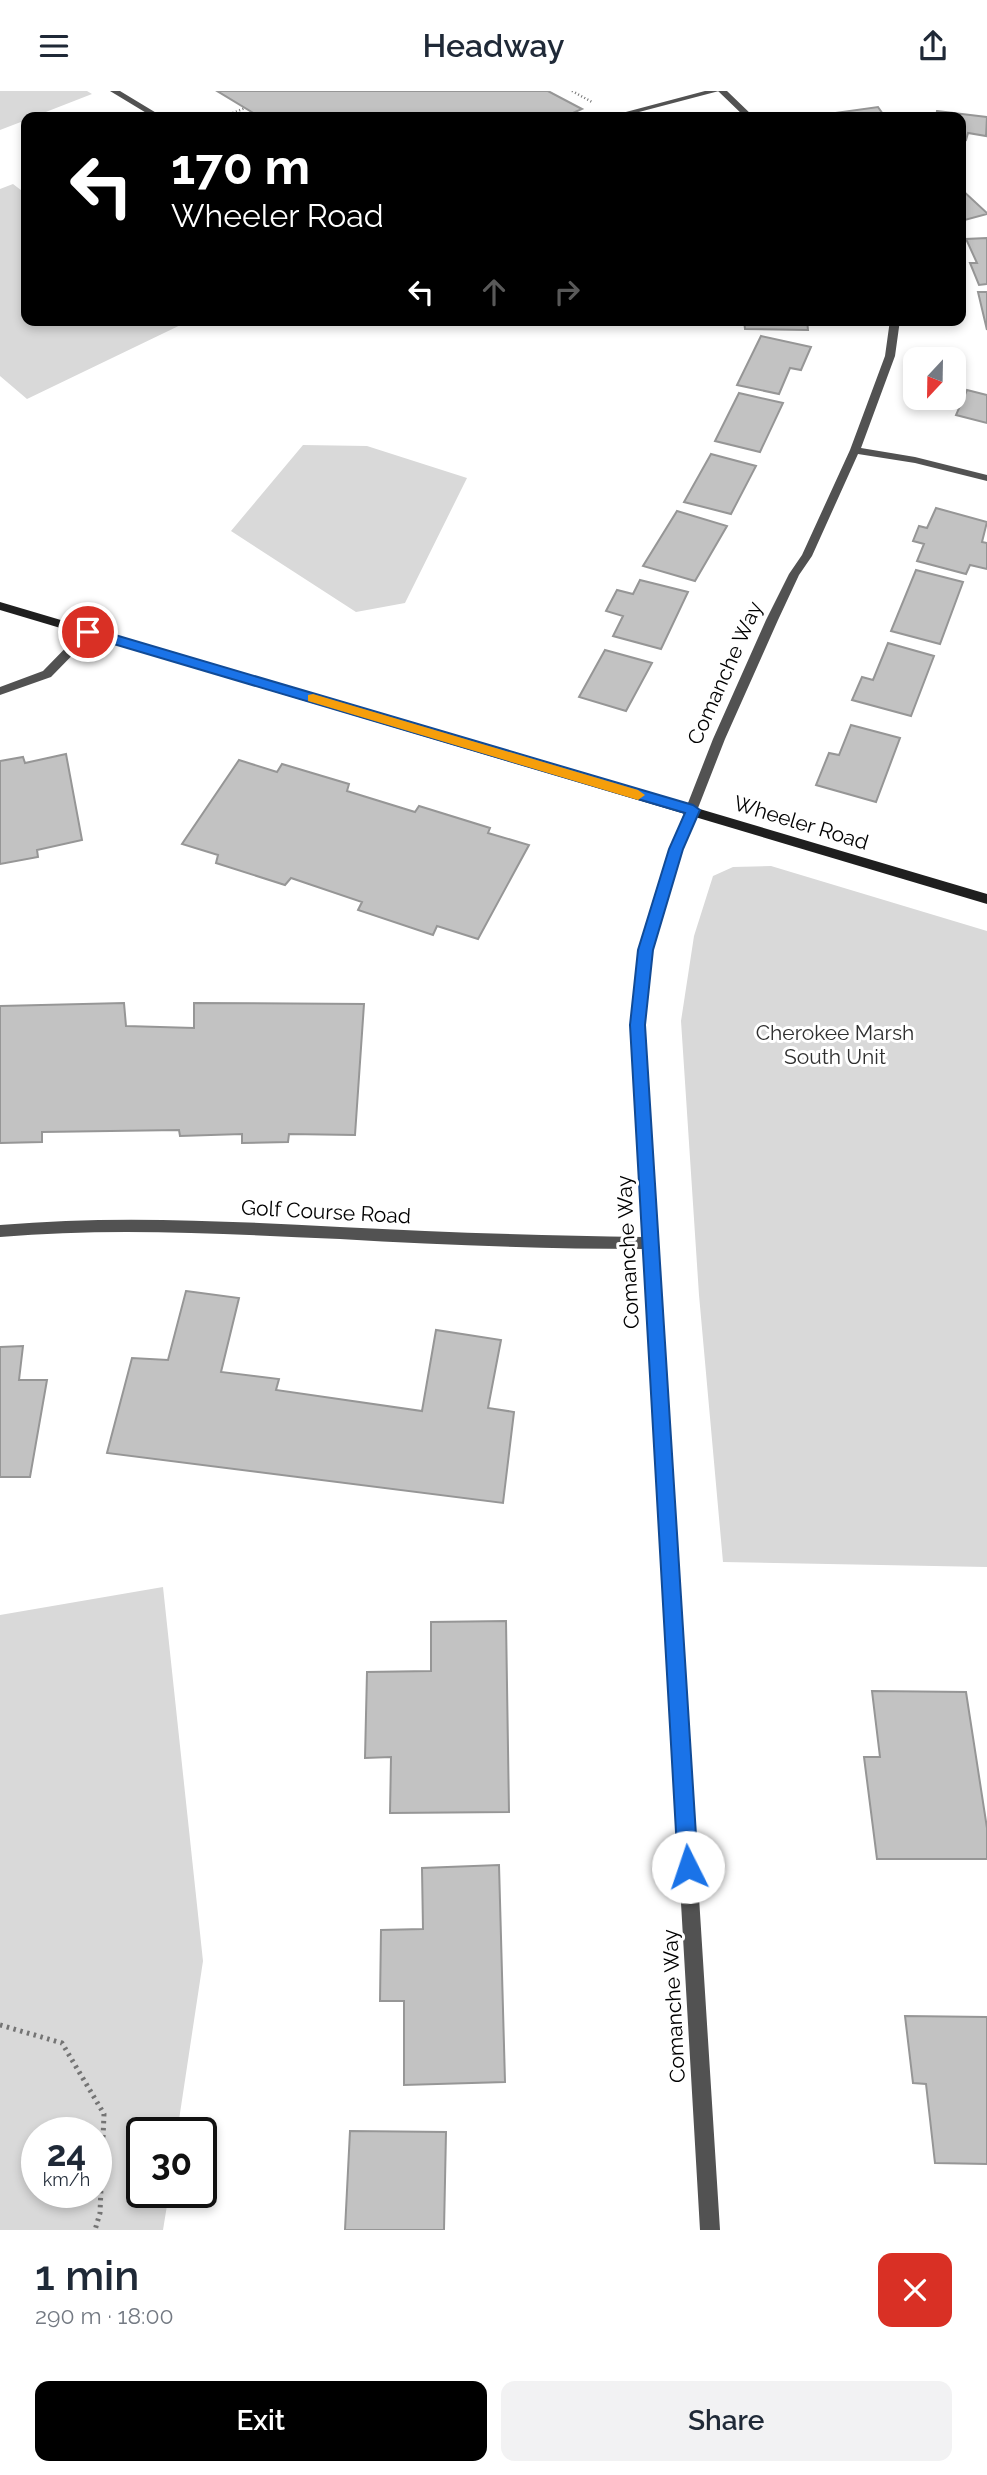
<!DOCTYPE html>
<meta charset="utf-8">
<style>
body{margin:0;font-family:Raleway,sans-serif;background:#f2f2f3;color:#1f2937;height:100vh;display:flex;flex-direction:column;font-size:26px;white-space:nowrap}
*{box-sizing:border-box;margin:0}
p{font-size:23px;color:#747a83}
.icon{flex:none;width:38px;height:38px;fill:none;stroke:currentColor;stroke-width:2;stroke-linecap:round;stroke-linejoin:round}
.map{position:relative;height:2139px;overflow:hidden}
.sheet{display:flex;flex-direction:column;background:#fff;flex:1}
.sheet>*{flex:none}
.banner{position:absolute;left:21px;top:21px;width:945px;height:214px;border-radius:14px;box-shadow:0 4px 10px #0003;background:#000;color:#fff;overflow:hidden}
.needle{width:46px;rotate:202deg}
.controls{position:absolute;left:903px;top:256px;display:grid;gap:14px}
.controls a{display:grid;place-items:center;width:63px;height:63px;border-radius:14px;background:#fff;box-shadow:0 4px 10px #0003;font-size:35px}
.speed{position:absolute;left:21px;top:2026px;display:flex;gap:14px;font-size:35px;font-weight:700;text-align:center}
.speed>*{display:grid;place-content:center;width:91px;height:91px;border-radius:50%;background:#fff;box-shadow:0 4px 10px #0003;line-height:1}
.speed small{font-size:18px;font-weight:400}
.speed .limit{border:4px solid #111;border-radius:10px;background:#fff;color:#111}
.pin{position:absolute;display:grid;place-items:center;width:60px;height:60px;color:#fff;margin:-30px;border:4px solid #fff;border-radius:50%;box-shadow:0 2px 7px #0007}
.me{position:absolute;width:77px;margin:-38px;rotate:356deg;stroke-linejoin:round;filter:drop-shadow(0 0 5px #0008)}
.turn{display:flex;align-items:center;gap:24px;height:147px;padding:0 35px;font-size:32px}
.turn .icon{width:91px;height:91px;stroke-width:2.5}
.turn b{display:block;font-size:49px;line-height:60px}
.lanes{display:flex;align-items:center;height:66px;padding:0 35px;background:#0003;justify-content:center;gap:35px;direction:ltr}
.lanes .off{opacity:.35}
.round{display:grid;place-items:center;flex:none;width:74px;height:74px;border-radius:14px;background:#f2f2f3}
.overview{display:flex;align-items:center;justify-content:space-between;height:119px;padding:0 35px}
h1{font-size:42px;font-weight:600;line-height:52px}
.button{display:flex;gap:14px;margin-top:auto;padding:14px 35px}
.button a{flex:1;height:80px;border-radius:14px;background:#000;color:#fff;font-size:28px;font-weight:600;line-height:80px;text-align:center}
.button a+a{background:#f2f2f3;color:#1f2937}
header{display:flex;justify-content:space-between;align-items:center;height:91px;padding:0 35px;background:#fff;font-size:32px;font-weight:600}
.map>svg:first-child{display:block}
.green{fill:#d9d9d9;fill-rule:evenodd}
.building{fill:#c2c2c2;stroke:#969696;stroke-width:2}
.lines{fill:none;stroke-linecap:round;stroke-linejoin:round}
.path-far1{stroke:#747474;stroke-width:2.5;stroke-dasharray:1 2.5;stroke-linecap:butt}
.path{stroke:#747474;stroke-width:5;stroke-dasharray:2.5 4.5;stroke-linecap:butt}
.lane{fill:#525252;fill-rule:evenodd}
.street{fill:#525252;fill-rule:evenodd}
.secondary{fill:#1f1f1f;fill-rule:evenodd}
.route{fill:#1a73e8;stroke:#114b97;stroke-width:2}
.slow{fill:#f59e0b}
.labels{text-anchor:middle;stroke-width:6;stroke-linejoin:round;paint-order:stroke}
.street-label{font-size:21px;fill:#000;stroke:#fff}
.park-label{font-size:21px;fill:#303030;stroke:#fff}
</style>
<header><svg class="icon" aria-label="menu" viewBox="0 0 24 24"><path d="M4 6h16M4 12h16M4 18h16"/></svg>Headway<svg class="icon" aria-label="share" viewBox="0 0 24 24"><path d="M12 15V3M7 8l5-5 5 5M5 13v7h14v-7"/></svg></header>
<div class="map">
<svg width="987" height="2139" viewBox="0 0 987 2139">
<rect width="100%" height="100%" fill="#fff"/>
<!-- green -->
<path class="green" d="M0,0H87L92,3L33,26H26V29L0,39Z
M13,93L26,103V229H191L27,308L0,285V98Z
M303,354L367,355L467,387L405,512L356,521L231,440Z
M771,775L987,840V1476L723,1471L699,1204L681,930L694,845L713,785L733,776Z
M163,1496L203,1870L177,2042H142V2102H169L163,2139H0V1524ZM96,2042V2102H37V2042Z"/>
<!-- building -->
<path class="building" d="M217,0H548L582,18L564,26H260Z
M878,16L885,26H830L828,23Z
M937,20L987,26L986,45L968,42L966,49L961,48V26H936Z
M961,98L987,122V123L961,130Z
M987,147V193L979,194L970,172H977L966,148Z
M978,201H987V239Z
M744,229H807L808,239L745,238Z
M761,245L811,256L801,279L790,277L779,303L737,294Z
M967,299L987,304V332L956,324Z
M739,302L783,312L760,361L715,350Z
M711,363L756,375L731,423L684,411Z
M936,417L987,431L982,451L987,452V478L970,474L966,483L917,470L924,453L913,450L919,435L927,437Z
M677,420L727,435L695,490L643,475Z
M916,479L963,491L940,553L891,540Z
M640,489L688,501L661,558L613,545L623,525L606,520L617,499L633,503Z
M888,552L934,565L911,625L852,609L862,586L873,589Z
M605,559L652,572L626,620L579,606Z
M851,634L900,647L876,711L816,694L829,662L839,664Z
M66,663L82,749L37,759L38,766L0,773V670L23,666L25,672Z
M239,669L277,681L282,673L349,693L347,700L415,721L419,715L490,737L488,742L529,754L478,848L437,835L433,844L358,819L362,811L291,787L285,794L216,772L218,764L182,753Z
M124,912L126,935L194,937V912L364,913L355,1044L289,1043L288,1051L242,1052V1043L180,1045L179,1039L42,1041V1051L0,1052V915Z
M186,1200L239,1207L221,1281L279,1288L276,1299L422,1320L436,1239L501,1249L488,1317L514,1321L503,1412L107,1362L132,1267L168,1269Z
M23,1255L19,1289H47L30,1386H0V1256Z
M506,1530L509,1721L390,1722L391,1666L365,1667L367,1581L431,1580V1531Z
M872,1600L966,1601L987,1737V1768H877L864,1666H880Z
M499,1774L505,1991L404,1994V1910H380L381,1839L423,1838L422,1777Z
M905,1925L987,1926V2073L935,2072L926,1993L913,1992Z
M350,2040L446,2041L444,2139H345Z"/>
<g class="lines">
<!-- path-far1 -->
<path class="path-far1" d="M572,0L592,11
M223,26L245,17"/>
<!-- path -->
<path class="path" d="M0,1934L62,1952L104,2023L100,2122L95,2139"/>
<!-- lane -->
<path class="lane" d="M110,0H120L163,26H153Z
M705,0H719L620,26H607Z
M88,537L94,541L92,544L51,586L0,604V596L43,580L84,538Z"/>
<!-- street -->
<path class="street" d="M718,0H727L754,26H745Z
M890,229H900L895,265L861,357L915,366L987,384V390L915,372L858,363L812,465L799,484L778,529L725,648L682,758L652,859L644,934L720,2139H700L643,1158C542,1158 441,1154 340,1148C227,1143 113,1136 0,1146V1134C113,1124 226,1130 340,1136C441,1141 542,1145 643,1146L630,934L640,859L670,758L713,648L766,529L789,483L802,464L850,359L885,265Z"/>
<!-- secondary -->
<path class="secondary" d="M0,511L987,803V813L0,519Z"/>
</g>
<!-- route -->
<path class="route" d="M88,536L693,714L700,719L683,758L653,859L645,934L698,1776L695,1784L688,1787L681,1784L678,1776L630,934L638,859L669,758L685,722L83,544L82,541Z"/>
<!-- slow -->
<path class="slow" d="M313,603L638,699L645,704L638,709L308,610V604Z"/>
<g class="labels">
<!-- street labels -->
<g class="street-label">
<text transform="translate(725 582) rotate(-66)" y="7">Comanche Way</text>
<text transform="translate(801 732) rotate(17)" y="7">Wheeler Road</text>
<text transform="translate(326 1121) rotate(3)" y="7">Golf Course Road</text>
<text transform="translate(628 1161) rotate(-93)" y="7">Comanche Way</text>
<text transform="translate(674 1915) rotate(-93)" y="7">Comanche Way</text>
</g>
<!-- park labels -->
<g class="park-label">
<text x="835" y="949">Cherokee Marsh<tspan x="835" dy="24">South Unit</tspan></text>
</g>
</g>
</svg>
<div class="controls">
<a><svg class="needle" viewBox="-14 -14 28 28"><path d="M0-13l5 13h-10z" fill="#e53935"/><path d="M0 13l5-13h-10z" fill="#747a83"/></svg></a>
</div>
<div class="speed"><div>24<small>km/h</small></div><div class="limit">30</div></div>
<div class="pin" style="left:88px;top:541px;background:#d93025"><svg class="icon" aria-label="arrive" viewBox="0 0 24 24"><path d="M6 21V4h12l-3 4 3 4H6"/></svg></div>
<svg class="me" style="left:688px;top:1776px" viewBox="-20 -20 40 40"><circle r="19" fill="#fff"/><path d="M0-13L10 11 0 6-10 11z" fill="#1a73e8"/></svg>
<div class="banner">
<div class="turn"><svg class="icon" aria-label="left" viewBox="0 0 24 24"><path d="M17 20v-9H6M10 6l-5 5 5 5"/></svg><div><b>170 m</b>Wheeler Road</div></div>
<div class="lanes"><svg class="icon" aria-label="left" viewBox="0 0 24 24"><path d="M17 20v-9H6M10 6l-5 5 5 5"/></svg><svg class="icon off" aria-label="ahead" viewBox="0 0 24 24"><path d="M12 20V5M6 11l6-6 6 6"/></svg><svg class="icon off" aria-label="right" viewBox="0 0 24 24"><path d="M7 20v-9h11M14 6l5 5-5 5"/></svg></div>
</div>
</div>
<section class="sheet">
<div class="overview"><div><h1>1 min</h1><p>290 m · 18:00</p></div><a class="round" style="background:#d93025;color:#fff"><svg class="icon" aria-label="close" viewBox="0 0 24 24"><path d="M6 6l12 12M18 6L6 18"/></svg></a></div>
<div class="button"><a>Exit</a><a>Share</a></div>
</section>
